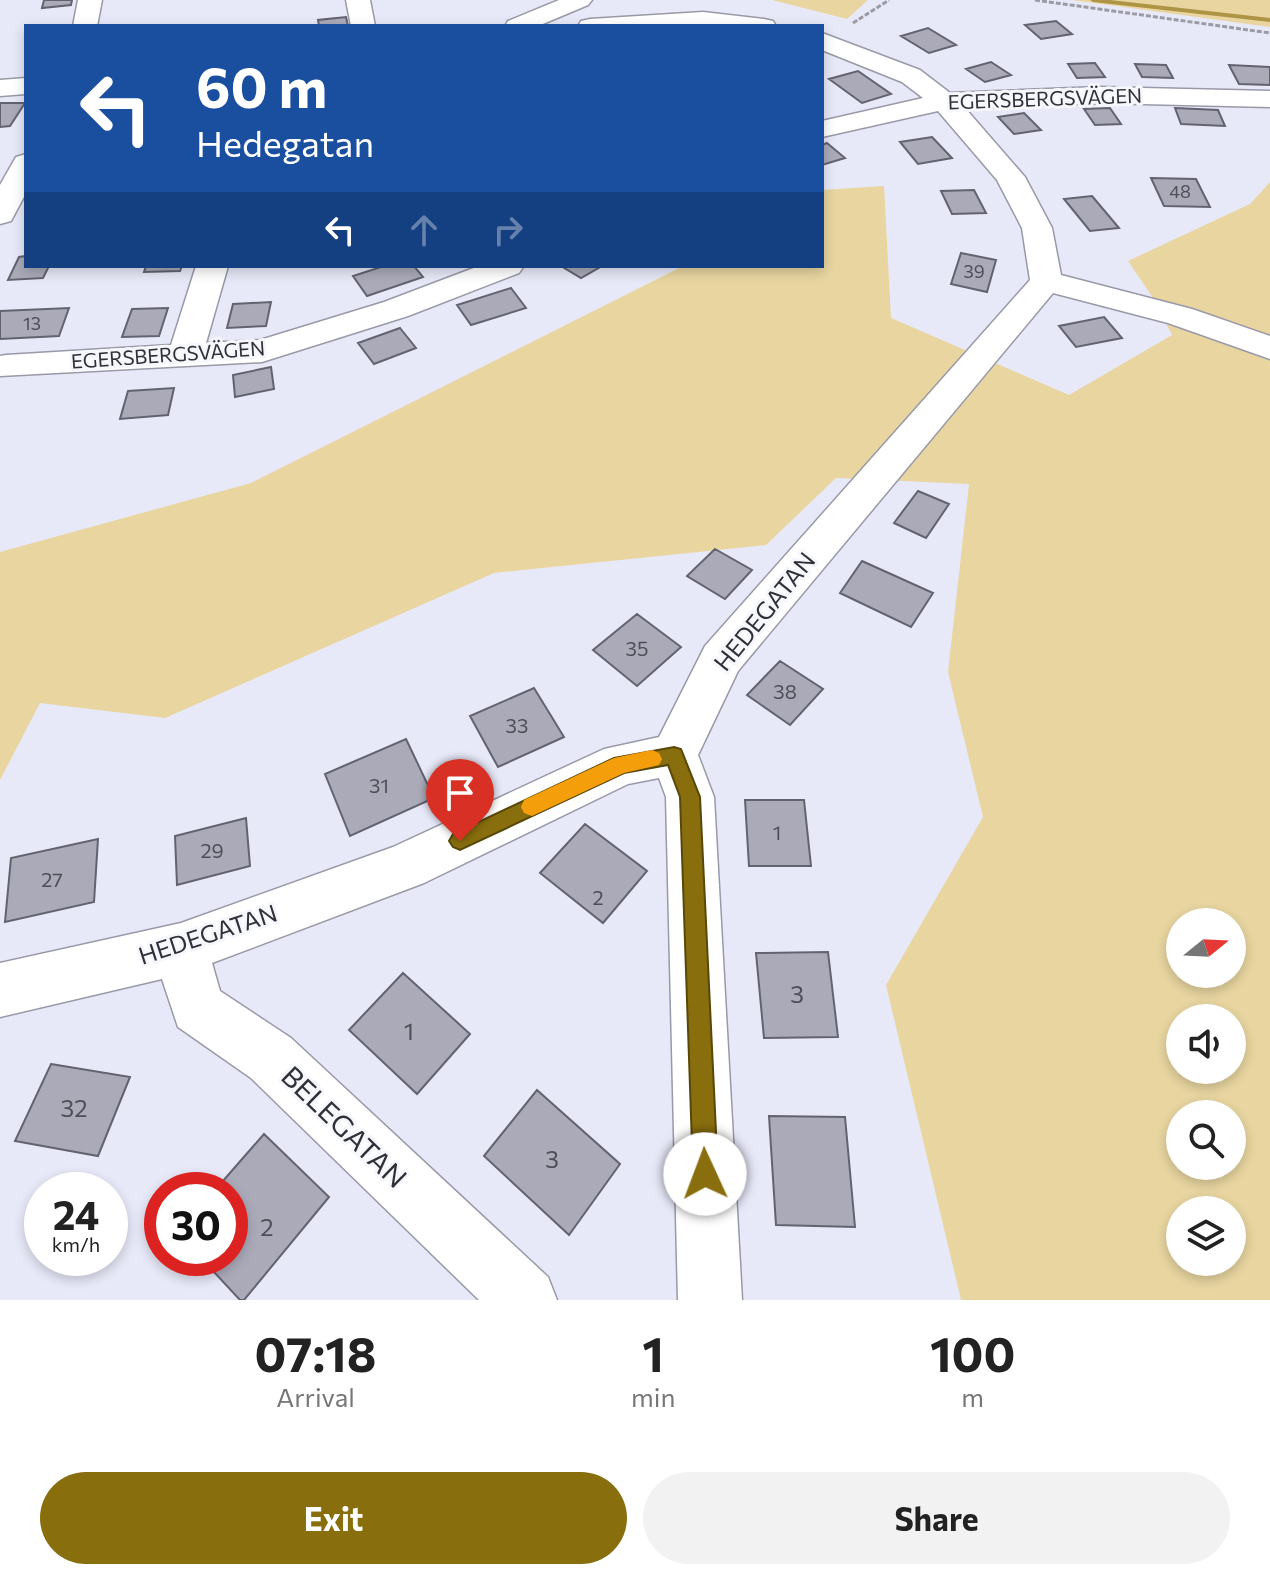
<!DOCTYPE html>
<meta charset="utf-8">
<style>
body{margin:0;font-family:Commissioner,sans-serif;background:#f2f2f2;color:#222;height:100vh;display:flex;flex-direction:column;font-size:30px;white-space:nowrap}
*{box-sizing:border-box;margin:0}
p{font-size:26px;color:#767676}
.icon{flex:none;width:44px;height:44px;fill:none;stroke:currentColor;stroke-width:2;stroke-linecap:round;stroke-linejoin:round}
.map{position:relative;height:1300px;overflow:hidden}
.drawer{display:flex;flex-direction:column;background:#fff;flex:1}
.drawer>*{flex:none}
.top-card{position:absolute;left:24px;top:24px;width:800px;height:244px;border-radius:0px;box-shadow:0 4px 12px #0003;background:#1a4fa0;color:#fff;overflow:hidden}
.needle{width:52px;rotate:72deg}
.tools{position:absolute;left:1166px;top:908px;display:grid;gap:16px}
.tools a{display:grid;place-items:center;width:80px;height:80px;border-radius:50%;background:#fff;box-shadow:0 4px 12px #0003;font-size:40px}
.speed{position:absolute;left:24px;top:1172px;display:flex;gap:16px;font-size:40px;font-weight:700;text-align:center}
.speed>*{display:grid;place-content:center;width:104px;height:104px;border-radius:50%;background:#fff;box-shadow:0 4px 12px #0003;line-height:1}
.speed small{font-size:20px;font-weight:400}
.speed .limit{border:12px solid #d22;background:#fff;color:#111}
.pin{position:absolute;display:grid;place-items:center;width:68px;height:68px;color:#fff;margin:-82px -34px;border-radius:50% 50% 50% 0;rotate:-45deg;box-shadow:0 0 8px #0007}
.pin .icon{rotate:45deg}
.me{position:absolute;width:88px;margin:-44px;rotate:358deg;stroke-linejoin:round;filter:drop-shadow(0 0 6px #0008)}
.turn{display:flex;align-items:center;gap:28px;height:168px;padding:0 40px;font-size:36px}
.turn .icon{width:104px;height:104px;stroke-width:2.5}
.turn b{display:block;font-size:56px;line-height:68px}
.lanes{display:flex;align-items:center;height:76px;padding:0 40px;background:#0003;justify-content:center;gap:40px;direction:ltr}
.lanes .off{opacity:.35}
.eta{display:flex;justify-content:space-evenly;align-items:center;height:136px;text-align:center}
.eta b{font-size:48px;font-weight:700;line-height:56px}
.cta{display:flex;gap:16px;margin-top:auto;padding:16px 40px}
.cta a{flex:1;height:92px;border-radius:48px;background:#886e0d;color:#fff;font-size:32px;font-weight:700;line-height:92px;text-align:center}
.cta a+a{background:#f2f2f2;color:#222}
.map>svg:first-child{display:block}
.green{fill:#e8d5a0;fill-rule:evenodd}
.lines{fill:none;stroke-linecap:round;stroke-linejoin:round}
.stream{fill:#ae9445;fill-rule:evenodd}
.building{fill:#aaaab9;stroke:#636370;stroke-width:2}
.minor-casing{stroke:#9999a8;stroke-width:3}
.path{stroke:#9b9ba6;stroke-width:3;stroke-dasharray:5 2;stroke-linecap:butt}
.minor{fill:#fff;fill-rule:evenodd}
.route{fill:#886e0d;stroke:#584808;stroke-width:2}
.slow{fill:#f59e0b}
.labels{text-anchor:middle;stroke-width:6;stroke-linejoin:round;paint-order:stroke}
.far-number-label{font-size:18px;fill:#4e4e57}
.far-street-label{font-size:20px;fill:#303036;stroke:#f6f7fd}
.number-label{font-size:20px;fill:#4e4e57}
.street-label{font-size:24px;fill:#303036;stroke:#f6f7fd}
.near-number-label{font-size:24px;fill:#4e4e57}
.near-street-label{font-size:28px;fill:#303036;stroke:#f6f7fd}
</style>
<div class="map">
<svg width="1270" height="1300" viewBox="0 0 1270 1300">
<rect width="100%" height="100%" fill="#e8e9f8"/>
<!-- green -->
<path class="green" d="M772,0H868L847,19Z
M1072,0H1270V27Z
M1270,182V1300H961L886,985L983,817L948,672L969,484L836,478L766,545L494,573L165,718L40,703L0,780V552L251,483L683,266H822V190L884,186L891,318L1069,395L1172,335L1151,295L1128,261L1250,204ZM1180,922H1232V974H1180ZM1180,1018H1232V1070H1180ZM1180,1114H1232V1166H1180ZM1180,1210H1232V1262H1180Z"/>
<g class="lines">
<!-- stream -->
<path class="stream" d="M1090,0H1110L1270,18V22L1093,2Z"/>
</g>
<!-- building -->
<path class="building" d="M44,0H72L71,5L42,8Z
M346,17L348,26H319L318,20Z
M1056,21L1072,34L1041,39L1025,25Z
M928,28L956,45L929,53L901,36Z
M991,62L1011,75L985,82L966,69Z
M1095,63L1105,77L1077,78L1068,64Z
M1135,64L1166,65L1173,78L1142,77Z
M1229,65L1270,67V85L1239,84Z
M858,71L891,94L862,103L829,79Z
M0,103H25L10,126L0,127Z
M1110,108L1121,124L1095,125L1084,109Z
M1175,108L1218,110L1225,126L1181,124Z
M1024,113L1041,130L1014,134L998,117Z
M932,137L952,158L918,164L900,142Z
M827,143L845,158L822,165V145Z
M1151,178L1196,179L1210,207L1164,206Z
M974,190L986,213L952,214L941,191Z
M1092,196L1119,228L1090,231L1064,199Z
M961,253L996,260L987,292L951,284Z
M26,256V266H49L43,278L8,280L19,257Z
M146,266H182L180,271L144,272Z
M384,266H414L423,277L367,296L353,276Z
M561,266H602L581,278Z
M511,288L526,308L471,325L457,305Z
M271,302L266,326L227,328L233,304Z
M69,308L59,336L0,339V311Z
M168,308L159,336L122,337L132,309Z
M1104,317L1122,338L1076,347L1059,326Z
M400,328L416,348L374,364L358,343Z
M271,367L274,389L235,397L233,375Z
M174,388L168,415L120,419L128,391Z
M918,491L949,504L926,538L894,523Z
M715,549L752,570L725,599L687,576Z
M862,561L933,593L911,627L840,593Z
M637,614L681,647L637,686L593,650Z
M780,661L823,689L790,725L747,695Z
M534,688L564,737L498,767L470,716Z
M406,739L434,798L350,836L325,774Z
M745,800H804L811,866H749Z
M246,818L250,866L177,885L175,836Z
M585,824L647,871L603,923L540,873Z
M98,839L94,902L5,922L11,858Z
M828,952L838,1037L764,1038L756,953Z
M403,973L470,1034L417,1094L349,1030Z
M51,1064L130,1077L98,1156L15,1141Z
M537,1090L620,1164L569,1235L484,1156Z
M769,1116L845,1117L855,1227L776,1225Z
M264,1134L329,1197L244,1300H240L201,1258H230V1190H215Z"/>
<g class="lines">
<defs>
<path id="minor" d="M78,0H102L97,26H73Z
M346,0H370L375,26H351Z
M559,0H592L588,5L538,26H505L508,21Z
M703,12L764,19L773,21L776,26H578L581,21L590,19Z
M822,33L920,70L950,93L1100,87L1270,91V107L1100,103L965,108L1025,177L1052,228L1061,275L1192,309L1270,336V359L1168,323L1053,293L738,671L698,755L714,797L742,1300H678L666,797L659,778L628,784L424,883L212,963L220,991L291,1038L548,1277L557,1300H479L251,1078L178,1027L162,979L0,1017V963L181,923L393,847L604,749L659,737L705,646L1030,280L1022,228L997,180L938,111L822,137V121L923,98L902,82L822,50Z
M26,78V94L0,96V80Z
M26,154V193L11,221L0,224V185L16,157Z
M196,266H228L206,343L260,340L384,302L479,266H524L519,273L408,316L262,362L0,376V356L6,355L171,345Z"/>
</defs>
<!-- minor casing -->
<use href="#minor" class="minor-casing"/>
<!-- path -->
<path class="path" d="M1035,0L1270,33
M853,23L889,0"/>
<!-- minor -->
<use href="#minor" class="minor"/>
</g>
<!-- route -->
<path class="route" d="M674,747L681,749L700,797L718,1174L714,1183L705,1187L697,1183L693,1174L680,797L668,765L624,773L460,850L453,847L449,841L453,834L614,758Z"/>
<!-- slow -->
<path class="slow" d="M652,750L659,753L662,759L659,765L624,773L532,816L524,813L521,807L524,800L614,758Z"/>
<g class="labels">
<!-- far-number labels -->
<g class="far-number-label">
<text x="1180" y="198">48</text>
<text x="974" y="278">39</text>
<text x="32" y="330">13</text>
</g>
<!-- far-street labels -->
<g class="far-street-label">
<text transform="translate(1045 99) rotate(-2)" y="7">EGERSBERGSVÄGEN</text>
<text transform="translate(168 355) rotate(-4)" y="7">EGERSBERGSVÄGEN</text>
</g>
<!-- number labels -->
<g class="number-label">
<text x="637" y="656">35</text>
<text x="785" y="699">38</text>
<text x="517" y="733">33</text>
<text x="379" y="793">31</text>
<text x="777" y="840">1</text>
<text x="212" y="858">29</text>
<text x="52" y="887">27</text>
<text x="598" y="905">2</text>
</g>
<!-- street labels -->
<g class="street-label">
<text transform="translate(765 612) rotate(-51)" y="8">HEDEGATAN</text>
<text transform="translate(208 935) rotate(-18)" y="8">HEDEGATAN</text>
</g>
<!-- near-number labels -->
<g class="near-number-label">
<text x="797" y="1003">3</text>
<text x="409" y="1040">1</text>
<text x="74" y="1117">32</text>
<text x="552" y="1168">3</text>
<text x="267" y="1236">2</text>
</g>
<!-- near-street labels -->
<g class="near-street-label">
<text transform="translate(344 1127) rotate(44)" y="10">BELEGATAN</text>
</g>
</g>
</svg>
<div class="tools">
<a><svg class="needle" viewBox="-14 -14 28 28"><path d="M0-13l5 13h-10z" fill="#e53935"/><path d="M0 13l5-13h-10z" fill="#767676"/></svg></a>
<a><svg class="icon" aria-label="sound" viewBox="0 0 24 24"><path d="M4 9h4l5-4v14l-5-4H4zM17 9q2 3 0 6"/></svg></a>
<a><svg class="icon" aria-label="search" viewBox="0 0 24 24"><circle cx="10" cy="10" r="6"/><path d="M15 15l6 6"/></svg></a>
<a><svg class="icon" aria-label="layers" viewBox="0 0 24 24"><path d="M12 4l9 5-9 5-9-5zM3 14l9 5 9-5"/></svg></a>
</div>
<div class="speed"><div>24<small>km/h</small></div><div class="limit">30</div></div>
<div class="pin" style="left:460px;top:841px;background:#d93025"><svg class="icon" aria-label="arrive" viewBox="0 0 24 24"><path d="M6 21V4h12l-3 4 3 4H6"/></svg></div>
<svg class="me" style="left:705px;top:1174px" viewBox="-20 -20 40 40"><circle r="19" fill="#fff"/><path d="M0-13L10 11 0 6-10 11z" fill="#886e0d"/></svg>
<div class="top-card">
<div class="turn"><svg class="icon" aria-label="left" viewBox="0 0 24 24"><path d="M17 20v-9H6M10 6l-5 5 5 5"/></svg><div><b>60 m</b>Hedegatan</div></div>
<div class="lanes"><svg class="icon" aria-label="left" viewBox="0 0 24 24"><path d="M17 20v-9H6M10 6l-5 5 5 5"/></svg><svg class="icon off" aria-label="ahead" viewBox="0 0 24 24"><path d="M12 20V5M6 11l6-6 6 6"/></svg><svg class="icon off" aria-label="right" viewBox="0 0 24 24"><path d="M7 20v-9h11M14 6l5 5-5 5"/></svg></div>
</div>
</div>
<section class="drawer">
<div class="eta">
<div><b>07:18</b><p>Arrival</p></div>
<div><b>1</b><p>min</p></div>
<div><b>100</b><p>m</p></div>
</div>
<div class="cta"><a>Exit</a><a>Share</a></div>
</section>
